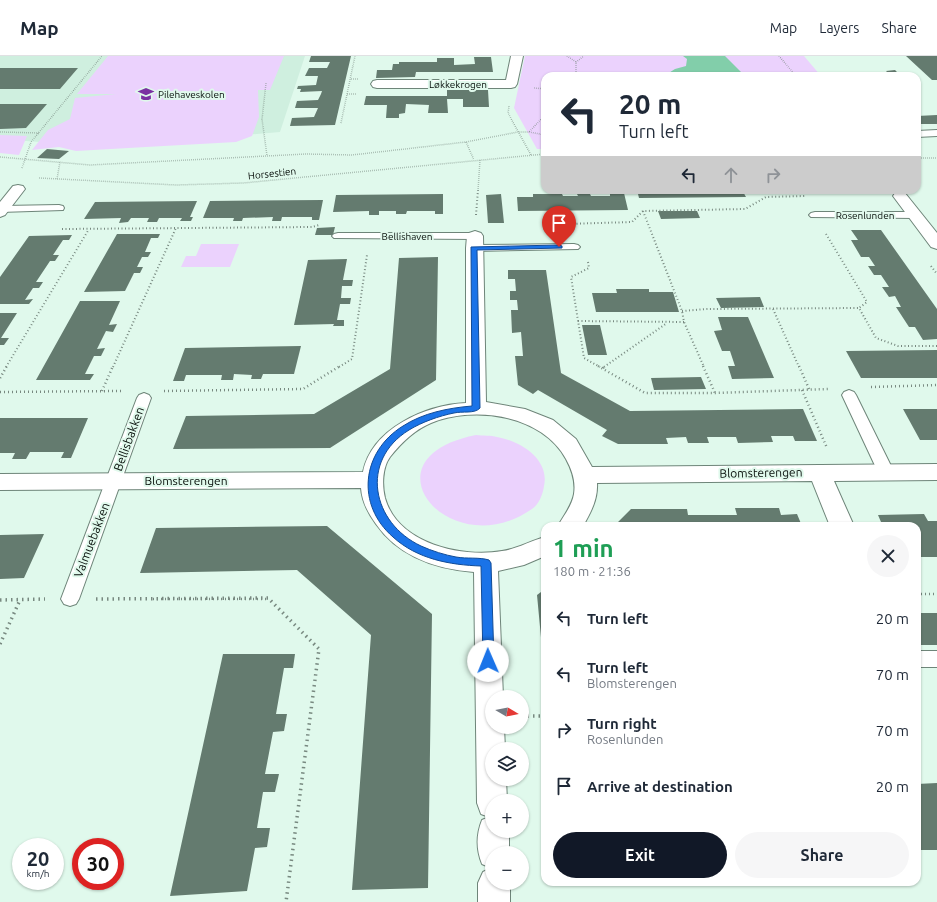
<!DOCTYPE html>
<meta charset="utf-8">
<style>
body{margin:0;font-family:Ubuntu,sans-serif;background:#f6f6f7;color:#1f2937;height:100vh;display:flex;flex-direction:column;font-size:15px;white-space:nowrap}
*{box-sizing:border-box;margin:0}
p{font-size:13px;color:#747a83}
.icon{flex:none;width:22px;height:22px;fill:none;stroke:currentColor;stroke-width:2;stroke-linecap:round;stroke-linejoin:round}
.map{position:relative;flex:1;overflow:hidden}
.panel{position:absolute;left:541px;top:466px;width:380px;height:364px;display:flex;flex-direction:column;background:#fff;border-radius:12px;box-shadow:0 1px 3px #0004}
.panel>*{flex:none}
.banner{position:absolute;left:541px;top:16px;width:380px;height:122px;border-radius:12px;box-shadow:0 1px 3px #0004;background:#fff;color:#1f2937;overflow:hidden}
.needle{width:26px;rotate:100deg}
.fabs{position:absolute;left:485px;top:634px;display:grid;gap:8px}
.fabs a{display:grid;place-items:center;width:44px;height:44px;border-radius:50%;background:#fff;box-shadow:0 1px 3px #0004;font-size:20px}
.speed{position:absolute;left:12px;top:782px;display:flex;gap:8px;font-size:20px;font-weight:700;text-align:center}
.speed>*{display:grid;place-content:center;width:52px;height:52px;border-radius:50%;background:#fff;box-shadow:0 1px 3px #0004;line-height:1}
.speed small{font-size:10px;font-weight:400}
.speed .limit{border:6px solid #d22;background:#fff;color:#111}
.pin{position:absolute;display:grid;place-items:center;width:34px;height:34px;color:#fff;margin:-41px -17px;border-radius:50% 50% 50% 0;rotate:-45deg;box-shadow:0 0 4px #0007}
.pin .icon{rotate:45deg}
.me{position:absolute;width:44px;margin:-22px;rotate:359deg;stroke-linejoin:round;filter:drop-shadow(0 0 3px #0008)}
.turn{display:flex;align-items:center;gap:14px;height:84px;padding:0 12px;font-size:18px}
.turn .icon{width:52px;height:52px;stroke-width:2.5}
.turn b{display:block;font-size:28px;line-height:34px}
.lanes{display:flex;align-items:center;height:38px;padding:0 12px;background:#0003;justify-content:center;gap:20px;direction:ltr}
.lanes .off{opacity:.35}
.round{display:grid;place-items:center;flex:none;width:42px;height:42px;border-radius:21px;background:#f6f6f7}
.summary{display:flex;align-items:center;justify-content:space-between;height:68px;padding:0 12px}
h1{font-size:24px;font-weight:700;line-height:30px;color:#1e9e55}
.primary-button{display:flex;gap:8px;margin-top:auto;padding:8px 12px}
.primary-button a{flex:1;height:46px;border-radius:24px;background:#111827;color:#fff;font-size:16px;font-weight:700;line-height:46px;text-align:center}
.primary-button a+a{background:#f6f6f7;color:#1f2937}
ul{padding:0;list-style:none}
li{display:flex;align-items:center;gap:12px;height:56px;padding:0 12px}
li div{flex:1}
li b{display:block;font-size:15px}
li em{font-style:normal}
header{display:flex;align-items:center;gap:24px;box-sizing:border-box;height:56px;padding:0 20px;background:#fff;border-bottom:1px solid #e0e1e3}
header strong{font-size:19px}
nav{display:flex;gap:22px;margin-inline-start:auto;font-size:14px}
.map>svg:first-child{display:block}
.built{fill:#cfefdf}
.green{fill:#ebd2fd}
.water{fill:#82ceaa}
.building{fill:#647b6f}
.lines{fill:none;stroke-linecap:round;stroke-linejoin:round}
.lane-casing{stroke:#6e8579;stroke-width:2}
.street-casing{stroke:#6e8579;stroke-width:2}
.path-far3{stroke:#788980;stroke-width:1.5;stroke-dasharray:0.5 1.5;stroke-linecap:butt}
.path-far2{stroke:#788980;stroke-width:2;stroke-dasharray:1 2.5;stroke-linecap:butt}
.path-far1{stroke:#788980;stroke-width:2.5;stroke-dasharray:1 3;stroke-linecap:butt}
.path{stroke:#788980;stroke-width:3.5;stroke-dasharray:1.5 4;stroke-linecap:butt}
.lane{fill:#fff;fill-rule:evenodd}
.street{fill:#fff;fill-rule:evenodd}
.route{fill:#1a73e8;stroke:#114b97}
.labels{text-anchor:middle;stroke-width:4;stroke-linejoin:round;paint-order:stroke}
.far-street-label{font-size:10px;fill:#060d09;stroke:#e0f9ec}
.far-poi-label{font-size:10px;fill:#060d09;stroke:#e0f9ec;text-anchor:start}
.street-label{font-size:12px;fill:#060d09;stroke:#e0f9ec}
</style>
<header>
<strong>Map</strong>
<nav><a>Map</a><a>Layers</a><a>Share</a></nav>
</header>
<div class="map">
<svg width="937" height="846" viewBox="0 0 937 846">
<rect width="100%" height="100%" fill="#e0f9ec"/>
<!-- built -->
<path class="built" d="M0,0H305L280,76L105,91L0,83Z"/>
<!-- green -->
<path class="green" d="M108,0H284L270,34H258L259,61L252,80L236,86L146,91L76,95L59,91L32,94L48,74L70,63L75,42L116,38H77Z
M525,0H804L821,20H545V93H537L514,52Z
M0,79L27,80L19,99L0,97Z
M201,188H239L230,211H181L186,200H196Z
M476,379C483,380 491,379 497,381C520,385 550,403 544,430C543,438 539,448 532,453C450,510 359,402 476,379Z"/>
<!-- water -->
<path class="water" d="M683,0H725L741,16L749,20H664L675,13L686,10L687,3Z"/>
<!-- building -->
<path class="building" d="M311,0H351L335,69L290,70L292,62L314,61L318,52H295L297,45L318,44L321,38L322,35L300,36L301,33H297L298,30L316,29L318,20H305L309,12H327L330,6H309Z
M906,0H937V24H932Z
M474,1H491L493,16H416L415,21L376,22L377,14H392L393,8H399V6H437V2H454V9L475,8Z
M0,12H78L60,33H0Z
M895,14L901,20H891L886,15Z
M447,34H488L489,51H463V43H447L448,57H428L429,49L406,48L405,57L399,58V62H386L387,49H364L366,40H447Z
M0,48H47L26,72L0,73Z
M937,59V68H917V60Z
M47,93L69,95L59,103L37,102Z
M637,134H742L746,141L639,142Z
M610,137H624L628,154L518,155L517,141H533V138H562L563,140H578L577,138H590L591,140H610Z
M443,138V158H435V155H407L406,158H396V155H379V159H369V155L333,156L336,139Z
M501,138L504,167H488L486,139Z
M323,144L319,164H312V161H282L281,165H272L273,161L243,162L242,165H233L234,162H203L210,145Z
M197,145L190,161H193L191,165H180L182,162H159L157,166H147L149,162H131L128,166L119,167L121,162L84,163L95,146Z
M658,155H697L700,162L661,163Z
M335,171L333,179H315L317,172Z
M851,174H881L937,253V283L923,284L915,271H909L896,251H901L895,240L889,241L882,231H889L881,219H874L868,210H875L869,201H861L851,184H858Z
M117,178H160L158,182H151L145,196H151L148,201H142L137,211H143L140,217H134L125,235L84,236Z
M72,179L69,184H63L53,199H59L55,205H50L36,226H43L39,232H33L25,244L33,243L29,248H0V221L29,180Z
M438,201L436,324L330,392L173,393L186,360L314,358L390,313L399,202Z
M347,203L343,224H353L352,230H342L341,242H351L350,248H340L337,264H344V270H333L334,268L294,269L308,204Z
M508,214H546L561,317L630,355L803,353L817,385H795L793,380H771L773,386L738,387L736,381H707L709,387H688L686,381L666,382L668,388H618L602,380L607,374L538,334L533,338L518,329L515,300H523L521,276L512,277L511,254H518L517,244H510V235H516L515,223H508Z
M616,233H649V236H673L679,256H596L592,237H617Z
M760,241L764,251L721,252L716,242Z
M80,245H120L109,269L117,268L113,276L106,275L97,293L105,292L101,300H94L85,318H94L90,324H36Z
M0,257H17L1,282H9L4,289H0Z
M718,261H748L774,322L732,323L728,310H735L730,295H722L714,275L722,274Z
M582,269H600L607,299H588Z
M301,290L294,318H263L261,323H251L252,319L234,318L233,324H221L222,319H186L184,325H173L185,292Z
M937,294V322H861L846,295Z
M701,321L706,333L654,334L651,322Z
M903,353H937V384H920Z
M0,362H88L71,402H61L64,396H30L26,403H12L15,397H0Z
M735,452H779L781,459L797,458L802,470H623L618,466L631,453H687L688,459H737Z
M924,458L928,465H937V501H917V470H856L854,466H881L878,459Z
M327,470L432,558L428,832L352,834L371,579L297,514L140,517L156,472Z
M44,478L24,522L0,523V479Z
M545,533V592H542L537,539Z
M917,557H937V589H917Z
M223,598H295L293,612H284L276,658H287L284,675L273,676L265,718H279L275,736H263L257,772H270L267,791L255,792L247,835L170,840Z
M937,727V794H917V728Z"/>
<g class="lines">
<defs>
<path id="lane" d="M937,74V80L917,81V75Z
M59,149L63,150L64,152L63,154L0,156V150H3Z
M815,156H915L921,159L915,162L811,161L809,159L811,157Z
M338,177H475L479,178L481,180L479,182L475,183L334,182L332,180L334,178Z
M574,188L578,189L580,191L578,193L474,195L470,194L468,192L470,190L474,189Z
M849,334L854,336L856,339L894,416L892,420L886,422L880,420L878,416L842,339L844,336Z
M144,337L149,339L151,342L79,543L76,548L70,550L64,548L61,543L137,342L139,339Z
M917,595H937V611H917Z"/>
<path id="street" d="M511,0H523L517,28L515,31L511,32H377L373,31L371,28L373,25L377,24H506Z
M18,129L23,130L25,133L5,159L0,161V146L13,130Z
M900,136L905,137L937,177V193L931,191L893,140L895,137Z
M475,175L481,177L483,180L486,346L525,353L553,364L576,383L592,411L937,408V424L834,425L854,470H830L812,425L597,427C598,443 591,456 583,470H558C564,459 572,450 574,438C576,425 572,414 566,403C542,359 475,349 431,367C414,374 401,387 390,401C382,412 382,430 385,442C398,488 462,502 502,495C517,493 530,485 545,481V500L524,509L498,515L503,641H492V671H504L505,693H492V723H506L507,745H492V775H509V797H492V827H510V846H478V827L483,816L491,812L482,808C476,793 476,779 482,764L489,761L481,758L477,747L474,516C436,513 399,501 376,468C368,457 362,446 361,432L0,434V418L363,416C372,372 426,349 466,347V192L467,180L469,177Z"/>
</defs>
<!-- lane casing -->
<use href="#lane" class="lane-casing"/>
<!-- street casing -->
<use href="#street" class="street-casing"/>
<!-- path-far3 -->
<path class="path-far3" d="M567,0L576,6
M779,0L796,20
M576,20V6L584,0
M351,23H358
M266,27L262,63L267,100
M534,32L545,33
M347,38H356
M509,50L508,57L531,99
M341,67L355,0
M0,76L39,77
M529,76L545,79
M466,86L474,104
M0,101L90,109L306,98L352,99L466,86L518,76H529L545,59
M917,102H937
M22,112L31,86L102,0
M39,122L176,129L243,127L545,98
M57,123L60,106
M478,135L480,104"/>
<!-- path-far2 -->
<path class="path-far2" d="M643,155L682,255L684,266L704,311
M476,159L478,134
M566,168L632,166L643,155L745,153L766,141L805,140
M62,173L312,171L319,169
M826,178L867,246L859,252
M588,206L589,212L571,221L584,302L600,311
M931,210L937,218
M773,253L799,311
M682,255L707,253L859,252L876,282L898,290H937
M578,265L684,266
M6,311L89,173
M113,311L176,172
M339,311L352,303L367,199
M604,311L667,267"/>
<!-- path-far1 -->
<path class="path-far1" d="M598,310L645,337H715L828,333
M703,310L715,337
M799,310L809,333
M603,312L606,310
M0,322L7,310
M871,331L937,329
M802,334L827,392
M102,335L113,310
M164,335L303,333L340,310
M0,336L121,335
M917,538H937
M153,543H269"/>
<!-- path -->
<path class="path" d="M96,543L268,542L319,593L286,846
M0,544L45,543
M0,588L20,544
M522,660H545"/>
<!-- lane -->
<use href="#lane" class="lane"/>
<!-- street -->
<use href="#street" class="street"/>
</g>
<!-- route -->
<path class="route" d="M559,189L562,190V192L477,194L480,352C475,358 462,355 454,357C439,360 422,366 409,374C359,405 372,467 421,490C432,495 445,499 456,501C467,503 479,501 489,504L491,507L494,605L492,608L488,609L484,608L483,605L481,510C450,509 417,503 393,481C356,449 361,396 403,370C423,357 448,352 472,350L471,191Z"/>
<!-- icons -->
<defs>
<symbol id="school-bare" viewBox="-9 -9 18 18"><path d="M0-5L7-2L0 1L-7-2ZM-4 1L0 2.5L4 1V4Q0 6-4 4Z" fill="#7b30a2" stroke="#e0f9ec" stroke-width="2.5" paint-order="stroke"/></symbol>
</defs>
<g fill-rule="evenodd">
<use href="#school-bare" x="135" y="27" width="22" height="22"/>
</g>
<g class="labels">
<!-- far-street labels -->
<g class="far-street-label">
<text x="458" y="32">Løkkekrogen</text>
<text transform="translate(272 117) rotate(-6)" y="4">Horsestien</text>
<text x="865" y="163">Rosenlunden</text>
<text x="407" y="184">Bellishaven</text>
</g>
<!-- far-poi labels -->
<g class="far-poi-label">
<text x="158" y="42">Pilehaveskolen</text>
</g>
<!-- street labels -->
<g class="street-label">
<text transform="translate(129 383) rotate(-70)" y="4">Bellisbakken</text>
<text transform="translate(761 417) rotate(-1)" y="4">Blomsterengen</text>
<text x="186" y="429">Blomsterengen</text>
<text transform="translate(92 484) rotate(-69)" y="4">Valmuebakken</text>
</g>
</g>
</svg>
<div class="fabs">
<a><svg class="needle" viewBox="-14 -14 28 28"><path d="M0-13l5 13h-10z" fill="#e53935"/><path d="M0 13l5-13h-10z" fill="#747a83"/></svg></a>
<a><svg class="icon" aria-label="layers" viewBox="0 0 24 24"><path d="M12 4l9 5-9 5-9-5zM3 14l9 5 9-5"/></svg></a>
<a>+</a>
<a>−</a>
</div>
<div class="speed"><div>20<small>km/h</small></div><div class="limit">30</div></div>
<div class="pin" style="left:559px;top:191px;background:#d93025"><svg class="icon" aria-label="arrive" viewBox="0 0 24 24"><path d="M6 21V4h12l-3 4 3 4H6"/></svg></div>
<svg class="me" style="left:488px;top:605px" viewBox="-20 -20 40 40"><circle r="19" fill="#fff"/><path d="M0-13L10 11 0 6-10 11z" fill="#1a73e8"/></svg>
<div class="banner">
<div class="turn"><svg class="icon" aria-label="left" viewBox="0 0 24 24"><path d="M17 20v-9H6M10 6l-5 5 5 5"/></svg><div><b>20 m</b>Turn left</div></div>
<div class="lanes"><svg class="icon" aria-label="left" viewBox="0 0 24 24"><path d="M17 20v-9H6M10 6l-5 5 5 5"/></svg><svg class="icon off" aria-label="ahead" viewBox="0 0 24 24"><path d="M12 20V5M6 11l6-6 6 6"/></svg><svg class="icon off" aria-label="right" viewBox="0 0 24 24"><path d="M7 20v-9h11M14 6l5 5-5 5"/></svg></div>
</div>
<section class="panel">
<div class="summary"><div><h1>1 min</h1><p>180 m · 21:36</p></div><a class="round"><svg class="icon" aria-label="close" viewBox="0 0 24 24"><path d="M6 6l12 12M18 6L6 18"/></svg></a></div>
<ul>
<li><svg class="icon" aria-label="left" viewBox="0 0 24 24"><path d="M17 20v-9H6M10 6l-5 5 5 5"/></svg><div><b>Turn left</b></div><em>20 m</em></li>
<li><svg class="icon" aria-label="left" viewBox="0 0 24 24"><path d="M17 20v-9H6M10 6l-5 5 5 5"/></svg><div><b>Turn left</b><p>Blomsterengen</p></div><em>70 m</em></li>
<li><svg class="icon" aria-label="right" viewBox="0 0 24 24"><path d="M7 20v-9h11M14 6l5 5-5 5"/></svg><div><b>Turn right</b><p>Rosenlunden</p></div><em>70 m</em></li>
<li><svg class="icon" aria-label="arrive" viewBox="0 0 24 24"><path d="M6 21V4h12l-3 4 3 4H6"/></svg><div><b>Arrive at destination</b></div><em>20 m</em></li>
</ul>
<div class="primary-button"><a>Exit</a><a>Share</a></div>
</section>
</div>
